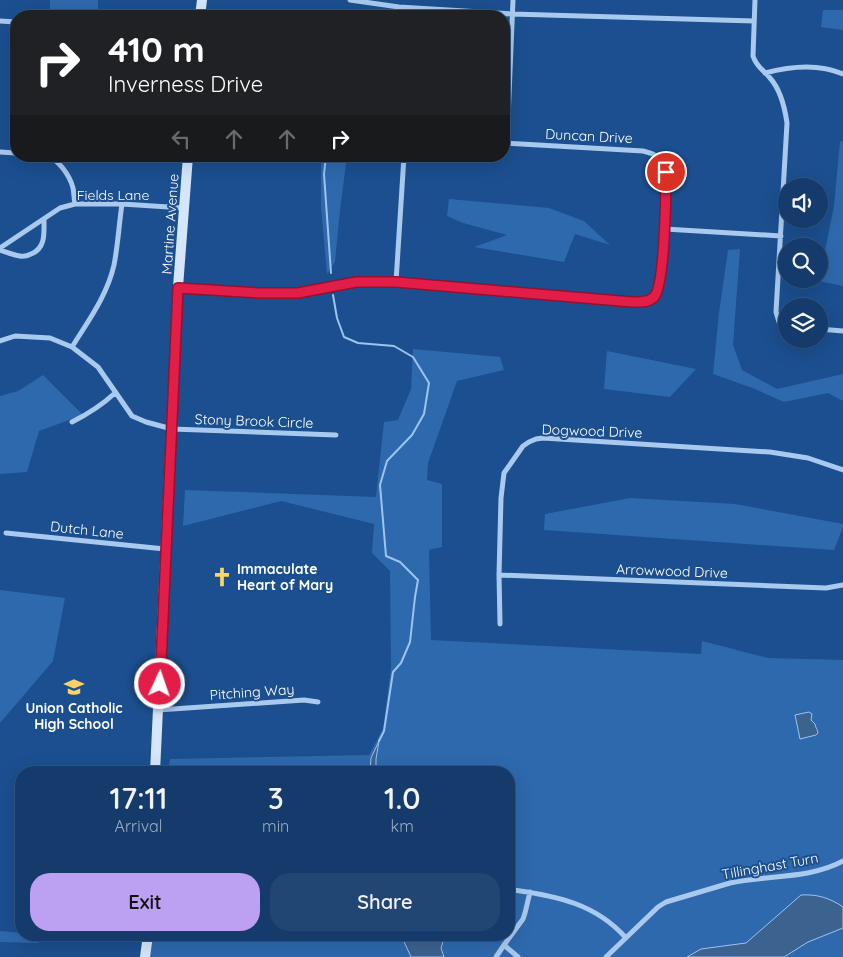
<!DOCTYPE html>
<style>
body{margin:0;font-family:Quicksand,sans-serif;background:#214673;color:#f1f3f6;height:100vh;display:flex;flex-direction:column;font-size:19px;white-space:nowrap}
*{box-sizing:border-box;margin:0}
p{font-size:16px;color:#9dadc1}
.icon{flex:none;width:28px;height:28px;fill:none;stroke:currentColor;stroke-width:2;stroke-linecap:round;stroke-linejoin:round}
.map{position:relative;flex:1;overflow:hidden}
.details{position:absolute;left:15px;top:766px;width:500px;height:175px;display:flex;flex-direction:column;background:#143b6b;border-radius:20px;box-shadow:0 5px 20px #0002,0 0 0 1px #33557e}
.details>*{flex:none}
.guide{position:absolute;left:10px;top:10px;width:500px;height:152px;border-radius:20px;box-shadow:0 5px 20px #0002,0 0 0 1px #33557e;background:#202124;color:#fff;overflow:hidden}
.controls{position:absolute;left:778px;top:178px;display:grid;gap:10px}
.controls a{display:grid;place-items:center;width:50px;height:50px;border-radius:50%;background:#143b6b;box-shadow:0 5px 20px #0002,0 0 0 1px #33557e;font-size:25px}
.pin{position:absolute;display:grid;place-items:center;width:42px;height:42px;color:#fff;margin:-21px;border:2px solid #fff;border-radius:50%;box-shadow:0 1px 5px #0007}
.me{position:absolute;width:55px;margin:-28px;rotate:3deg;stroke-linejoin:round;filter:drop-shadow(0 0 4px #0008)}
.turn{display:flex;align-items:center;gap:18px;height:105px;padding:0 15px;font-size:22px}
.turn .icon{width:65px;height:65px;stroke-width:2.5}
.turn b{display:block;font-size:35px;line-height:42px}
.lanes{display:flex;align-items:center;height:48px;padding:0 15px;background:#0003;justify-content:center;gap:25px;direction:ltr}
.lanes .off{opacity:.35}
.eta{display:flex;justify-content:space-evenly;align-items:center;height:85px;text-align:center}
.eta b{font-size:30px;font-weight:600;line-height:35px}
.action{display:flex;gap:10px;margin-top:auto;padding:10px 15px}
.action a{flex:1;height:58px;border-radius:20px;background:#bca0f2;color:#111;font-size:20px;font-weight:600;line-height:58px;text-align:center}
.action a+a{background:#214673;color:#f1f3f6}
.map>svg:first-child{display:block}
.green{fill:#2e69ad}
.water{fill:#3c6290;stroke:#9cc4f0}
.lines{fill:none;stroke-linecap:round;stroke-linejoin:round}
.stream{stroke:#9cc4f0;stroke-width:2}
.street{stroke:#a9c9ee;stroke-width:5}
.secondary{stroke:#d6e6fa;stroke-width:10}
.route-casing{stroke:#92132f;stroke-width:12}
.route{stroke:#e11d48;stroke-width:9}
.labels{text-anchor:middle;stroke-width:4;stroke-linejoin:round;paint-order:stroke}
.street-label{font-size:14px;fill:#fff;stroke:#1b4f8f}
.poi-label{font-size:14px;font-weight:bold;fill:#fff;stroke:#1b4f8f;text-anchor:start}
</style>
<div class="map">
<svg width="843" height="957" viewBox="0 0 843 957">
<rect width="100%" height="100%" fill="#1b4f8f"/>
<!-- green -->
<path class="green" d="M50,0H98V16H50Z
M823,10H843V30L821,27Z
M843,141V286L819,281L834,206L840,142Z
M321,156H347L340,210L335,262L327,274L321,206Z
M449,199L549,208L584,221L610,245L575,234L564,262L474,247L507,235L463,223L447,216Z
M740,249L733,345L742,370L777,389L843,374V401L828,393L784,402L755,389L713,374L719,313L728,250Z
M413,349L500,357L504,370L457,381L428,463L427,480L442,484V547L429,550L431,640L701,654L702,641L768,658L843,660V957H147L149,935H509V772H168L170,759L369,755L383,729L391,668L390,571L372,553L374,524L281,501L183,526L185,490L376,497L384,422L398,420L411,389Z
M607,351L696,369L670,397L604,389Z
M43,375L83,415L39,431L27,472L0,474V396L18,391Z
M630,498L735,504L843,524V527L834,550L544,530L545,514Z
M0,590L65,598L53,661L0,723Z
M0,931L21,933V935H39L38,943L0,942Z"/>
<!-- water -->
<path class="water" d="M809,712L812,714L811,720L815,724C815,727 818,730 818,733L816,735L800,739L795,715Z
M379,741L376,759V772H370L371,758Z
M801,895C817,894 830,898 843,907V928L808,942L784,957H687L701,949L746,943Z
M401,935H445L441,948L444,957H411Z"/>
<g class="lines">
<!-- stream -->
<path class="stream" d="M388,16V14
M326,156L324,174L331,273
M333,295L337,318L344,337L358,343L394,346L413,357L429,383L424,414L412,435L387,461L380,485L386,556L400,562L418,580L415,597L410,642L401,663L393,672L384,731L379,741"/>
<!-- street -->
<path class="street" d="M350,0L399,7L512,14L754,21
M755,0L753,56C757,68 763,69 770,78C780,89 785,109 787,123L776,312L779,322L786,326
M0,21L16,22
M765,73C791,66 818,63 843,74
M507,143L513,0
M0,152L16,153
M46,156C58,158 70,176 73,188C74,193 74,199 75,204
M665,229L781,236
M0,248L60,208L75,204H122L184,208
M0,250C6,252 13,255 20,256C24,257 27,256 31,254C46,248 44,233 44,219
M396,282L404,156
M178,287L259,293H298L355,281L396,282L632,302C639,302 649,303 654,297C665,285 666,192 666,172C663,158 656,154 643,151L504,143
M819,329L843,331
M0,341L15,336L50,338L72,347L98,367L132,416L146,422L172,429L336,435
M72,347C88,321 107,296 114,265C118,245 119,224 122,204
M72,422C88,414 102,405 115,393
M6,533L165,549
M499,575L826,588L843,585
M500,624L499,575L501,498L504,473L523,446L529,442L536,439L543,438L770,452L808,458L843,470
M158,710L304,700L318,702
M514,890C557,896 596,904 626,938
M496,957L504,945
M518,957L504,945L523,919L525,913L530,892
M606,957L658,907L666,902L730,883C766,875 811,879 843,861"/>
<!-- secondary -->
<path class="secondary" d="M200,16L202,0
M155,772L178,287L188,156
M145,957L148,935"/>
</g>
<g class="lines">
<defs>
<path id="route" d="M160,684L178,288L259,293H298L356,282H396L632,302C639,302 648,303 654,297C665,286 666,192 666,172"/>
</defs>
<!-- route casing -->
<use href="#route" class="route-casing"/>
<!-- route -->
<use href="#route" class="route"/>
</g>
<!-- icons -->
<defs>
<symbol id="church-bare" viewBox="-9 -9 18 18"><path d="M-1.2-6h2.4v3.5h3.3v2.4h-3.3V6h-2.4V-.1h-3.3v-2.4h3.3Z" fill="#ffd166" stroke="#1b4f8f" stroke-width="2.5" paint-order="stroke"/></symbol>
<symbol id="school-bare" viewBox="-9 -9 18 18"><path d="M0-5L7-2L0 1L-7-2ZM-4 1L0 2.5L4 1V4Q0 6-4 4Z" fill="#ffd166" stroke="#1b4f8f" stroke-width="2.5" paint-order="stroke"/></symbol>
</defs>
<g fill-rule="evenodd">
<use href="#church-bare" x="208" y="563" width="28" height="28"/>
<use href="#school-bare" x="60" y="673" width="28" height="28"/>
</g>
<g class="labels">
<!-- street labels -->
<g class="street-label">
<text transform="translate(589 136) rotate(3)" y="5">Duncan Drive</text>
<text x="113" y="200">Fields Lane</text>
<text transform="translate(170 224) rotate(-86)" y="5">Martine Avenue</text>
<text transform="translate(254 421) rotate(2)" y="5">Stony Brook Circle</text>
<text transform="translate(592 431) rotate(2)" y="5">Dogwood Drive</text>
<text transform="translate(87 530) rotate(6)" y="5">Dutch Lane</text>
<text transform="translate(672 571) rotate(2)" y="5">Arrowwood Drive</text>
<text transform="translate(252 692) rotate(-4)" y="5">Pitching Way</text>
<text transform="translate(770 866) rotate(-10)" y="5">Tillinghast Turn</text>
</g>
<!-- poi labels -->
<g class="poi-label">
<text x="237" y="574">Immaculate<tspan x="237" dy="16">Heart of Mary</tspan></text>
<text x="74" y="713" text-anchor="middle">Union Catholic<tspan x="74" dy="16">High School</tspan></text>
</g>
</g>
</svg>
<div class="controls">
<a><svg class="icon" aria-label="sound" viewBox="0 0 24 24"><path d="M4 9h4l5-4v14l-5-4H4zM17 9q2 3 0 6"/></svg></a>
<a><svg class="icon" aria-label="search" viewBox="0 0 24 24"><circle cx="10" cy="10" r="6"/><path d="M15 15l6 6"/></svg></a>
<a><svg class="icon" aria-label="layers" viewBox="0 0 24 24"><path d="M12 4l9 5-9 5-9-5zM3 14l9 5 9-5"/></svg></a>
</div>
<div class="pin" style="left:666px;top:172px;background:#d93025"><svg class="icon" aria-label="arrive" viewBox="0 0 24 24"><path d="M6 21V4h12l-3 4 3 4H6"/></svg></div>
<svg class="me" style="left:160px;top:684px" viewBox="-20 -20 40 40"><circle r="17" fill="#e11d48" stroke="#fff" stroke-width="3"/><path d="M0-11L8 9 0 5-8 9z" fill="#fff"/></svg>
<div class="guide">
<div class="turn"><svg class="icon" aria-label="right" viewBox="0 0 24 24"><path d="M7 20v-9h11M14 6l5 5-5 5"/></svg><div><b>410 m</b>Inverness Drive</div></div>
<div class="lanes"><svg class="icon off" aria-label="left" viewBox="0 0 24 24"><path d="M17 20v-9H6M10 6l-5 5 5 5"/></svg><svg class="icon off" aria-label="ahead" viewBox="0 0 24 24"><path d="M12 20V5M6 11l6-6 6 6"/></svg><svg class="icon off" aria-label="ahead" viewBox="0 0 24 24"><path d="M12 20V5M6 11l6-6 6 6"/></svg><svg class="icon" aria-label="right" viewBox="0 0 24 24"><path d="M7 20v-9h11M14 6l5 5-5 5"/></svg></div>
</div>
<section class="details">
<div class="eta">
<div><b>17:11</b><p>Arrival</p></div>
<div><b>3</b><p>min</p></div>
<div><b>1.0</b><p>km</p></div>
</div>
<div class="action"><a>Exit</a><a>Share</a></div>
</section>
</div>
